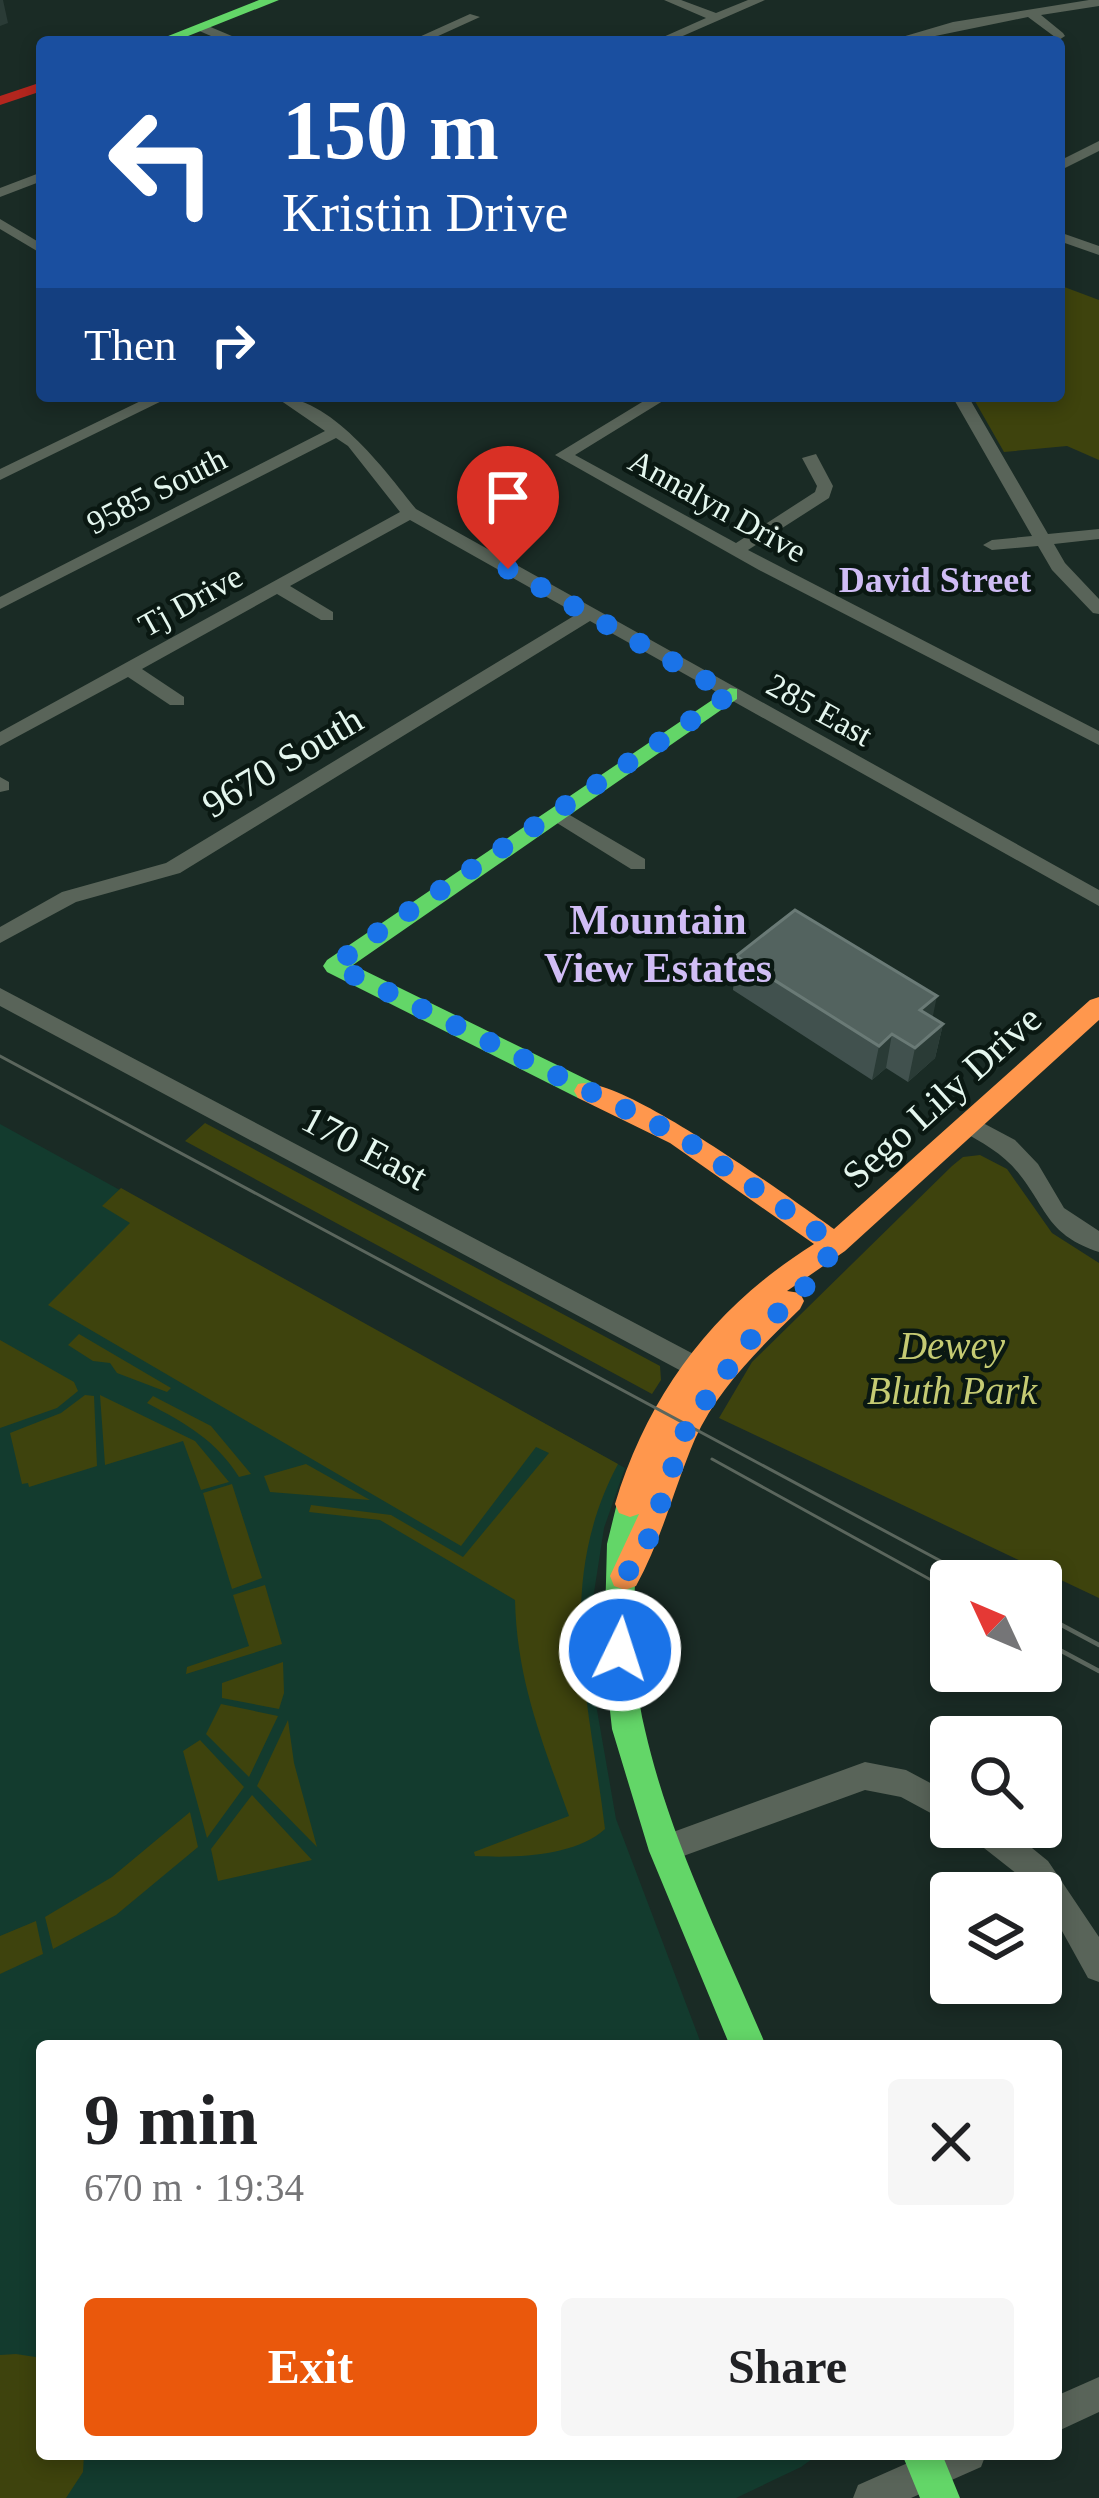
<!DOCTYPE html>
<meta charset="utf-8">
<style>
body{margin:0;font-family:"Times New Roman",serif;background:#f6f6f6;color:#202124;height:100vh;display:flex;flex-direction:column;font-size:45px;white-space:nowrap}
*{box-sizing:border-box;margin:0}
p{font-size:39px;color:#757577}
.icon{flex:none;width:66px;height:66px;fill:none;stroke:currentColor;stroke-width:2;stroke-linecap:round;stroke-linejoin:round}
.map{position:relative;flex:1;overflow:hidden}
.side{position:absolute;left:36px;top:2040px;width:1026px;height:420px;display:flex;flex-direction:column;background:#fff;border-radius:12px;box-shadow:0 6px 18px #0003}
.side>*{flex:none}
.hud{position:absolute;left:36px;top:36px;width:1029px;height:366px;border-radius:12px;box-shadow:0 6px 18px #0003;background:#1a4fa0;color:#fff;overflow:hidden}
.needle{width:78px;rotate:314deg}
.fabs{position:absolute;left:930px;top:1560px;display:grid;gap:24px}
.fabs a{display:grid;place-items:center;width:132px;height:132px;border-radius:12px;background:#fff;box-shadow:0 6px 18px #0003;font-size:60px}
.pin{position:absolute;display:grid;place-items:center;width:102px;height:102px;color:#fff;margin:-123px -51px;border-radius:50% 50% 50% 0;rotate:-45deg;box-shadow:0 0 12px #0007}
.pin .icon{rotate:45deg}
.me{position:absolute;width:132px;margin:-66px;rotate:4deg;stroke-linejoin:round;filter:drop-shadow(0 0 9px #0008)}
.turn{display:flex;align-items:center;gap:42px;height:252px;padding:0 48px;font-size:54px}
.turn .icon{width:156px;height:156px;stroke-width:2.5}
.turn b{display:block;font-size:84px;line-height:102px}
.then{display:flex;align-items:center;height:114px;padding:0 48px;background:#0003;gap:24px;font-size:45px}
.round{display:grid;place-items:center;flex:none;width:126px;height:126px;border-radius:12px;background:#f6f6f6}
.overview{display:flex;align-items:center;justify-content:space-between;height:204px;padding:0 48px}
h1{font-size:72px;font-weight:700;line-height:90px}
.cta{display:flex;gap:24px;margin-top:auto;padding:24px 48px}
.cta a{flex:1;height:138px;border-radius:12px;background:#ea580c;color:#fff;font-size:48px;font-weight:700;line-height:138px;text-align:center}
.cta a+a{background:#f6f6f6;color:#202124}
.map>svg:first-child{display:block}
.built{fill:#133b2e}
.green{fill:#3e430d}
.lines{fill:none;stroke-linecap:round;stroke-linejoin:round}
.street{fill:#596459;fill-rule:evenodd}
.fast{fill:#63d668;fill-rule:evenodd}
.slow{fill:#ff974d;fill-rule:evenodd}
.jam{fill:#b3261e;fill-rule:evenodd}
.tram-far1{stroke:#5b665d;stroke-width:3}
.tram{stroke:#5b665d;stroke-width:4.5}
.wall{fill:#41514e}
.shaded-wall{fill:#2a3b36}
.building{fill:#53635f;stroke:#6a7a76;stroke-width:3}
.route{stroke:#1a73e8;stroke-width:21;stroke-dasharray:0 37.8}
.labels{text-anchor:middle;stroke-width:9;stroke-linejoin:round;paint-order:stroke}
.far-street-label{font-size:33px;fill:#e4f6ee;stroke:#0a1812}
.far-neighbourhood-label{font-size:36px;font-weight:bold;fill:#d0bdf5;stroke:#0a1812}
.street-label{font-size:39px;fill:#e4f6ee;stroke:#0a1812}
.park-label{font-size:39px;font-style:italic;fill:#c5cb73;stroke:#0a1812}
.neighbourhood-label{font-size:42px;font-weight:bold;fill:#d0bdf5;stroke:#0a1812}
</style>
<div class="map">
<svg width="1099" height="2498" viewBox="0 0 1099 2498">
<rect width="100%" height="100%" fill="#1a2b25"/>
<!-- built -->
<path class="built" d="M0,1124L625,1468L604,1528L593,1599L590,1670L616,1819L702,2046H42V2454H819L801,2467L736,2498H0Z"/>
<!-- green -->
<path class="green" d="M1059,285L1099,300V460L1067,446L1004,452L972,396H1059Z
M205,1123L660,1366L661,1380L652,1394L185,1141Z
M980,1155L1007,1169L1052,1233L1099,1263V1598L719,1418L752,1362L952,1166L963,1157Z
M121,1188L618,1464C553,1586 590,1703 605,1829C574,1857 514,1858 475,1856L474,1852L569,1816C542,1741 517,1681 515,1600L380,1520L309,1512L311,1505L391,1515L463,1557L549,1453L536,1447L461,1546L48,1305L130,1223L102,1206Z
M79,1334L171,1388L167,1392L117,1373L110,1363L93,1361L68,1345Z
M0,1340L74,1382L78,1391L57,1408L0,1428Z
M85,1395L94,1396L97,1466L29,1487L28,1483L22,1484L10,1433L61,1413Z
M100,1395L195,1441L229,1482L201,1490L183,1441L105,1465Z
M153,1396L211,1426L251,1474L239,1477C216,1440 185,1423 147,1403Z
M306,1464L370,1500L270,1492L264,1476Z
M232,1484L262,1578L232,1589L203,1493Z
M265,1585L282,1644L186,1674L187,1667L249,1646L233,1595Z
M283,1662L284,1693L279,1709L222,1698V1683Z
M221,1704L278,1716L249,1777L206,1734Z
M288,1720L294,1763L317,1847L257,1786Z
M200,1740L244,1787L207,1838L183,1751Z
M252,1795L312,1860L218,1881L211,1849Z
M190,1812L198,1847L116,1915L53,1949L45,1917L112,1877Z
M36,1921L43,1954L0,1974V1936Z
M16,2354L42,2358V2454H84L83,2472L66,2498H0V2355Z"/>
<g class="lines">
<!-- street -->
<path class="street" d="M664,0H681L716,13L748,0H765L669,42H652L706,18Z
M1089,0H1099V6L1041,15L1063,33L1065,36L1059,40L1028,17L906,42H885L953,22Z
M470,14L480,17L425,42H408Z
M201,23L239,39L241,42H225L197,30Z
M1099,141V151L1059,171V161Z
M42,172V181L0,197V188Z
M0,219L42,244V254L0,229Z
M1059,232L1099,246V255L1059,241Z
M151,396H172L0,480V469Z
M274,396C331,396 383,468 416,509L1099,890V906L590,621L180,873L76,902L0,943V927L62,892L166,863L577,614L410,520L290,586L333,612V620H321L277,594L142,669L184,697V705H170L128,677L0,746V732L400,512L348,446L336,438L0,609V597L325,431Z
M652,396H671L575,455L736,543L815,492L817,486L802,458L816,454L833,486L829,498L748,550L1099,731V745L759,570L555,455Z
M952,396H968L1048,534L1099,529V539L1054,544L1065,563L1099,599V614L1093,613L1052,570L1038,546L992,550L983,545L992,540L1032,536Z
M0,777L9,782V790L0,792Z
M556,807L645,859V869H631L549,818L546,813Z
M0,988L703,1359L707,1366L703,1373L694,1376L685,1373L0,1006Z
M968,1115L1015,1140L1038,1164L1064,1208L1099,1231V1252C1048,1235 1048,1211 1020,1175C1004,1154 983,1143 960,1130L957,1124L960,1118Z
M865,1762L906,1770L951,1794V1824L901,1797L865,1790L664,1863L654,1859L649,1849L654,1839Z
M965,1827H1006L1048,1861L1099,1937V1982L1088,1978L1041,1893L970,1837Z
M1099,2377V2412L1056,2432V2396Z
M928,2454H986L981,2467L911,2498H853L858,2485Z"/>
<!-- fast -->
<path class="fast" d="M259,0H279L173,42H153Z
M730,688L737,689V699L353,965L596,1084L600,1091L596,1098H578L327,972L323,966L327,960Z
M630,1491L641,1495C648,1511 638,1530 637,1548C633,1607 631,1673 645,1730C670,1840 723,1943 766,2046H730L649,1851L612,1729L604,1656L607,1544L619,1495Z
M902,2454H942L960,2498H920Z"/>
<!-- slow -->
<path class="slow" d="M1099,997V1020L845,1251L787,1291L800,1293L804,1301L800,1309C761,1347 718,1388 695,1439C674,1488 662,1539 636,1586L625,1590L614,1586L610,1576L639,1514L630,1517L619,1513L615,1504C649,1392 715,1306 814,1244L670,1143L578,1098L574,1091L578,1084C618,1072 794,1201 834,1229L1090,1000Z"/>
<!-- jam -->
<path class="jam" d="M42,82V91L0,105V96Z"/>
<!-- tram-far1 -->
<path class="tram-far1" d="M0,1056L978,1581
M712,1459L951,1591"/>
<!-- tram -->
<path class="tram" d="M1041,1614L1099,1645
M1041,1640L1099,1671"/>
</g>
<!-- wall -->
<path class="wall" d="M736,956L932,1018L943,1024L935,1058L908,1082L886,1068L872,1080L733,990Z"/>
<!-- shaded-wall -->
<path class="shaded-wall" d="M0,0H3L8,23L0,26Z
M937,996L930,1030L920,1010Z
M943,1024L935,1058L908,1082L915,1048Z
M892,1034L886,1068L872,1080L879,1046Z"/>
<!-- building -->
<path class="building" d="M795,910L937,996L920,1010L943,1024L915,1048L892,1034L879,1046L736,956Z"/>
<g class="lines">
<!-- route -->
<path class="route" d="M508,569L730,694L361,944L335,966L680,1136L835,1244L819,1273L746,1344L687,1426L646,1546L625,1576L620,1650"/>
</g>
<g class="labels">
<!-- far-street labels -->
<g class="far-street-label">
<text transform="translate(156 490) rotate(-27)" y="12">9585 South</text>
<text transform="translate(718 505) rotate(29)" y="12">Annalyn Drive</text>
<text transform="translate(190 600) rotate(-29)" y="12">Tj Drive</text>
<text transform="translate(820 709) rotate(29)" y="12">285 East</text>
</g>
<!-- far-neighbourhood labels -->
<g class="far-neighbourhood-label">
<text x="935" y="592">David Street</text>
</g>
<!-- street labels -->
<g class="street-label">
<text transform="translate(282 761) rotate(-31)" y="14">9670 South</text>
<text transform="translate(941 1096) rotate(-42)" y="14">Sego Lily Drive</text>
<text transform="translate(365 1147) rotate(28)" y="14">170 East</text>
</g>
<!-- park labels -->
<g class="park-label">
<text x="952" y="1359">Dewey<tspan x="952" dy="45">Bluth Park</tspan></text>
</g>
<!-- neighbourhood labels -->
<g class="neighbourhood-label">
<text x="658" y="934">Mountain<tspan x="658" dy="48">View Estates</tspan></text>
</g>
</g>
</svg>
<div class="fabs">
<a><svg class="needle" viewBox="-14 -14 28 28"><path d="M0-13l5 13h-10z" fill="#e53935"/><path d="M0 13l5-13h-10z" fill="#757577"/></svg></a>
<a><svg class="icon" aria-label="search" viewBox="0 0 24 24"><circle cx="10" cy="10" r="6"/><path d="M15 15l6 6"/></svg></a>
<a><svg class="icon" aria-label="layers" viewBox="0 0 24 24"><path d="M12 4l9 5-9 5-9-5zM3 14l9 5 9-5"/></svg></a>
</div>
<div class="pin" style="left:508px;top:569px;background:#d93025"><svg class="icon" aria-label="arrive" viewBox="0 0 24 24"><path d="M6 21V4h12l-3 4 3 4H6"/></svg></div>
<svg class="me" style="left:620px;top:1650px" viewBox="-20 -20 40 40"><circle r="17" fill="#1a73e8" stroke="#fff" stroke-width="3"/><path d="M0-11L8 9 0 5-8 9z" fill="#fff"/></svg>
<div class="hud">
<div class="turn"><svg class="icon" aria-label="left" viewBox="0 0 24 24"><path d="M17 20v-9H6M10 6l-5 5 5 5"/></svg><div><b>150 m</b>Kristin Drive</div></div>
<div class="then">Then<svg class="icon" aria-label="right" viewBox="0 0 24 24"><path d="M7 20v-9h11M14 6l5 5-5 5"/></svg></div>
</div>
<section class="side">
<div class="overview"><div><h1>9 min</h1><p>670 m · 19:34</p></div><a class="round"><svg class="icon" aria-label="close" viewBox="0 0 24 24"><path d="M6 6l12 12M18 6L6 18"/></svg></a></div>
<div class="cta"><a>Exit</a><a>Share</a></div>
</section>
</div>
